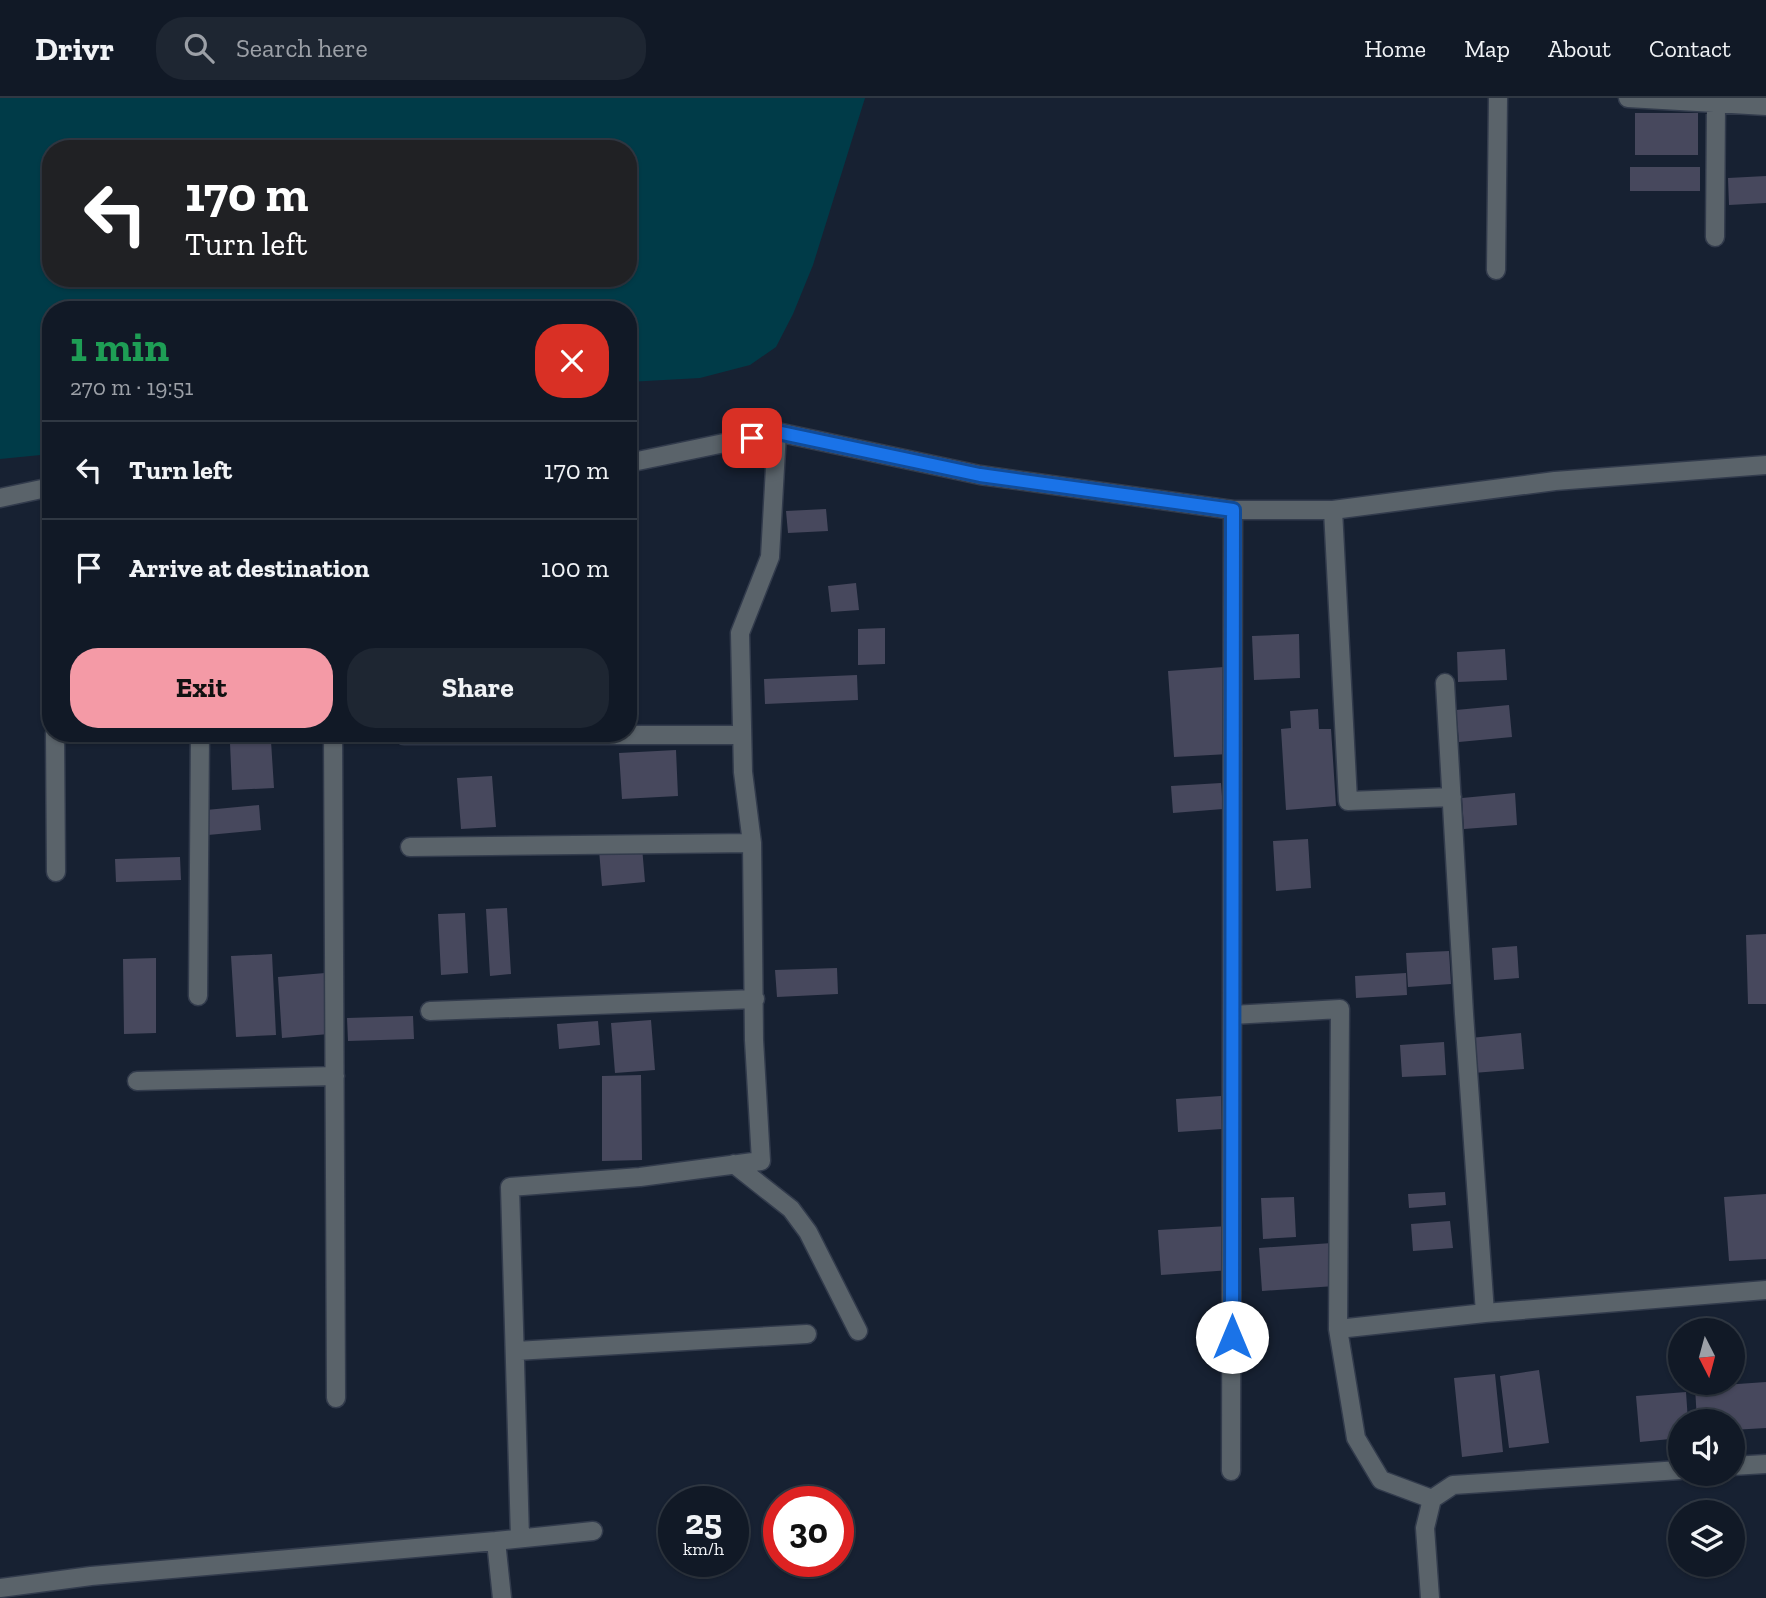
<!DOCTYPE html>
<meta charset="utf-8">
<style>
body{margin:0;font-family:"Zilla Slab",serif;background:#1e2632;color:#f1f3f6;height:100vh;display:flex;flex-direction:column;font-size:26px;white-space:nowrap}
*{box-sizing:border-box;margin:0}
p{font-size:23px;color:#9ca0a7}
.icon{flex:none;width:38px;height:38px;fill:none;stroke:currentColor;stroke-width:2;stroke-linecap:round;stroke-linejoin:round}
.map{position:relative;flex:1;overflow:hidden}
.panel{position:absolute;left:42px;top:203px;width:595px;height:441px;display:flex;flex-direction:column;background:#111926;border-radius:28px;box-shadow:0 2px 5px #0004,0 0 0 2px #303843}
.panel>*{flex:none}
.hud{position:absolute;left:42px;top:42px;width:595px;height:147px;border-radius:28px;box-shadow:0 2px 5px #0004,0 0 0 2px #303843;background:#202124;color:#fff;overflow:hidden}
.needle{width:46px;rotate:174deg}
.fabs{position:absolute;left:1668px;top:1220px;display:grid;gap:14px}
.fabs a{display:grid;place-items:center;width:77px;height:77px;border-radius:50%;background:#111926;box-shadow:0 2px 5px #0004,0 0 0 2px #303843;font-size:35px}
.speed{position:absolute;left:658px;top:1388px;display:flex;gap:14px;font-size:35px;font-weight:700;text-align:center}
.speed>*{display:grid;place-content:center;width:91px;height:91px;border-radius:50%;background:#111926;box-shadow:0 2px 5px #0004,0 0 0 2px #303843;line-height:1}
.speed small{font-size:18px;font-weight:400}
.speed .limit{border:10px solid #d22;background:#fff;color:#111}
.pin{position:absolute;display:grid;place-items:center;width:60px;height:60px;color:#fff;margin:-30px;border-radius:14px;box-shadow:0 4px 10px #0006}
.me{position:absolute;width:77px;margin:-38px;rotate:0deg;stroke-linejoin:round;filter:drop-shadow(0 0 5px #0008)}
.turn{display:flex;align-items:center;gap:24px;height:147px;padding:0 28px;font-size:32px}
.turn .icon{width:91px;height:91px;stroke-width:2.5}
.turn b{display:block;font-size:49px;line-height:60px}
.round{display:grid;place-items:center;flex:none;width:74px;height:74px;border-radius:28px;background:#1e2632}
.summary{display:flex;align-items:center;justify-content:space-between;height:119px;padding:0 28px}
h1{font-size:42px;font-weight:800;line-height:52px;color:#1e9e55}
.cta{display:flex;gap:14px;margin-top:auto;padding:14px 28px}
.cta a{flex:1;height:80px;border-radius:28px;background:#f49aa6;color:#111;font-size:28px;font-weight:800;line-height:80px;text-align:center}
.cta a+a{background:#1e2632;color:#f1f3f6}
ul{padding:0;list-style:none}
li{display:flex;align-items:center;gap:21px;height:98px;padding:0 28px;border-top:2px solid #303843}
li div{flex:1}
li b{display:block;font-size:26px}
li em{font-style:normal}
header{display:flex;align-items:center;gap:42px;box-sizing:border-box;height:98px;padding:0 35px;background:#111926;border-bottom:2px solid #303843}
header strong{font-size:33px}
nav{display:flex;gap:38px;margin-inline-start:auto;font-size:24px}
.search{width:490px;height:63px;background:#1e2632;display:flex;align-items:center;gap:18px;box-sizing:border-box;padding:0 24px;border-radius:28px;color:#9ca0a7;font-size:26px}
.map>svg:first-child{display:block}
.water{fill:#003b48;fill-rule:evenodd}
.building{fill:#47485d}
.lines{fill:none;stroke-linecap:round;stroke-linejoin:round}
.street-casing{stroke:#323b4c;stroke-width:21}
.street{stroke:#5a636a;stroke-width:18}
.route-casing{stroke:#114b97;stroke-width:18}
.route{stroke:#1a73e8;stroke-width:12}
</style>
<header>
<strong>Drivr</strong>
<div class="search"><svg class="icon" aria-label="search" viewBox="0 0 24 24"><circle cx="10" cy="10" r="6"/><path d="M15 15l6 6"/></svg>Search here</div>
<nav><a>Home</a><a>Map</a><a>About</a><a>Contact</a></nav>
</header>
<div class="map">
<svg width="1766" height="1500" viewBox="0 0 1766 1500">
<rect width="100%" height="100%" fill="#172132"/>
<!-- water -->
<path class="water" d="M0,0H865L813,167L793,216L776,249L750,267L700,280L628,284V212H51V356L0,361ZM51,51H628V180H51Z"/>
<!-- building -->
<path class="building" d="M1635,15H1698V57H1635Z
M1630,69H1700V93H1630Z
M1766,78V105L1729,107L1728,80Z
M826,411L828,433L788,435L786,413Z
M856,485L859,512L831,514L828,488Z
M885,530V566L858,567V531Z
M1299,536L1300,580L1254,582L1252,538Z
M628,542H634L637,602H628Z
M1505,551L1507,582L1458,584L1457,554Z
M1224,569L1229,656L1174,659L1168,573Z
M857,577L858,602L765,606L764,581Z
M1509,607L1512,639L1459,644L1456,612Z
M1318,611L1319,631H1331L1336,708L1286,712L1281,631L1291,630L1290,613Z
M271,643L274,690L232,692L230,645Z
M676,652L678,698L622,701L619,655Z
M492,678L496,729L461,731L457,680Z
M1221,685L1223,711L1173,715L1171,688Z
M1515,695L1517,727L1464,731L1462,700Z
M259,707L261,732L208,737L206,712Z
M1308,741L1311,790L1276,793L1273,743Z
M642,749L645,784L602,788L599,752Z
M180,759L181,782L116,784L115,761Z
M507,810L511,876L490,878L486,811Z
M465,815L468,875L441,877L438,816Z
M1766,836V906H1748L1746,837Z
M1517,848L1519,880L1494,882L1492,850Z
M1449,853L1451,886L1408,889L1406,855Z
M272,856L276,937L236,939L231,858Z
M156,860V935L124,936L123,861Z
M837,870L838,896L777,899L775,872Z
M325,875L329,936L282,940L278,879Z
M1406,875L1407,897L1356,900L1355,878Z
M413,918L414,941L348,943L347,920Z
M651,922L655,972L615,975L611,925Z
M598,923L600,947L559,951L557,926Z
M1521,935L1524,971L1473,975L1470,940Z
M1444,944L1446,977L1402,979L1400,947Z
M641,977L642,1062L602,1063V978Z
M1221,998L1222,1031L1178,1034L1176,1001Z
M1445,1094L1446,1107L1409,1110L1408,1096Z
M1766,1096V1161L1729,1163L1724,1099Z
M1294,1099L1296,1139L1263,1141L1261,1100Z
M1450,1123L1453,1150L1413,1153L1411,1126Z
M1229,1128L1231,1172L1161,1177L1158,1132Z
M1332,1145L1335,1188L1262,1193L1259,1150Z
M1539,1272L1549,1345L1509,1350L1500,1278Z
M1495,1276L1503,1354L1462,1359L1454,1280Z
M1766,1284V1330L1732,1332V1323H1697L1695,1289Z
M1686,1294L1688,1323H1680V1340L1640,1344L1636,1298Z"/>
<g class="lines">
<defs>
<path id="street" d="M1628,0L1766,8
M1715,139L1716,5
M1496,172L1498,0
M628,365L777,334L980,377L1233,412H1333L1555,383L1766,367
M0,400L51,389
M1333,412L1348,703L1452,699
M1445,585L1464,916L1485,1215
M55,635L56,774
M333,635L336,1300
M404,637H742
M410,749L752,745
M198,898L200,635
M430,913L755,901
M1232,917L1340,911L1338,1231L1485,1215L1766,1192
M137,983L335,978
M734,1066L791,1111L808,1134L858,1233
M1338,1231L1356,1340L1381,1382L1432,1401
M516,1253L807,1236
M1732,1368L1766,1366
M1231,1373L1233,412
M520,1440L510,1089L640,1079L761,1063L754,942L752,745L743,674L740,535L770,459L777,334
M0,1490L91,1478L496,1443
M502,1500L496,1443L593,1433
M1430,1500L1425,1430L1432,1401L1453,1387L1680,1372"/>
</defs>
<!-- street casing -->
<use href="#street" class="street-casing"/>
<!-- street -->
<use href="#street" class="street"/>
</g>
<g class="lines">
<defs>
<path id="route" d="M752,340L777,334L980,377L1233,412L1232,1239"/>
</defs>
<!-- route casing -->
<use href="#route" class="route-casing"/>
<!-- route -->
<use href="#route" class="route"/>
</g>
</svg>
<div class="fabs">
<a><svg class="needle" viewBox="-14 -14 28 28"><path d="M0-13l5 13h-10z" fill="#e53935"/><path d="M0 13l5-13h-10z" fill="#9ca0a7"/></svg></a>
<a><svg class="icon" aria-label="sound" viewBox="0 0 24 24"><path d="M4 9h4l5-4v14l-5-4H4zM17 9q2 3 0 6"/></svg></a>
<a><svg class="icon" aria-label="layers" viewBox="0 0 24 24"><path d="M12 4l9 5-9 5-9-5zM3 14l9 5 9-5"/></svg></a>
</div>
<div class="speed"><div>25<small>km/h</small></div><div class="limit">30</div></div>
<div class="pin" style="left:752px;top:340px;background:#d93025"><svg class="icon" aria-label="arrive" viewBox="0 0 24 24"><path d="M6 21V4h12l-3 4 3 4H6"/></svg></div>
<svg class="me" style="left:1232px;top:1239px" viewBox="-20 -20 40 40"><circle r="19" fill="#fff"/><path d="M0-13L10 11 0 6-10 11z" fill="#1a73e8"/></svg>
<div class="hud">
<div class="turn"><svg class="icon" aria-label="left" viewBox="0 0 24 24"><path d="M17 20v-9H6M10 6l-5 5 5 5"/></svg><div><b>170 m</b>Turn left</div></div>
</div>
<section class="panel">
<div class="summary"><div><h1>1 min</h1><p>270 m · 19:51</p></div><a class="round" style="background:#d93025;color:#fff"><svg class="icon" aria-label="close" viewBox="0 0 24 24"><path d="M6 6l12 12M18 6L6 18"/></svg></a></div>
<ul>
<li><svg class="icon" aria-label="left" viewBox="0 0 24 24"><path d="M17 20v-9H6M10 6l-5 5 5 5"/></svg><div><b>Turn left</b></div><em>170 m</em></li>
<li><svg class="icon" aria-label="arrive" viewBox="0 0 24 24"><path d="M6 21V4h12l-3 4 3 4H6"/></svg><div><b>Arrive at destination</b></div><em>100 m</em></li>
</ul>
<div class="cta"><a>Exit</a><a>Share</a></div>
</section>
</div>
